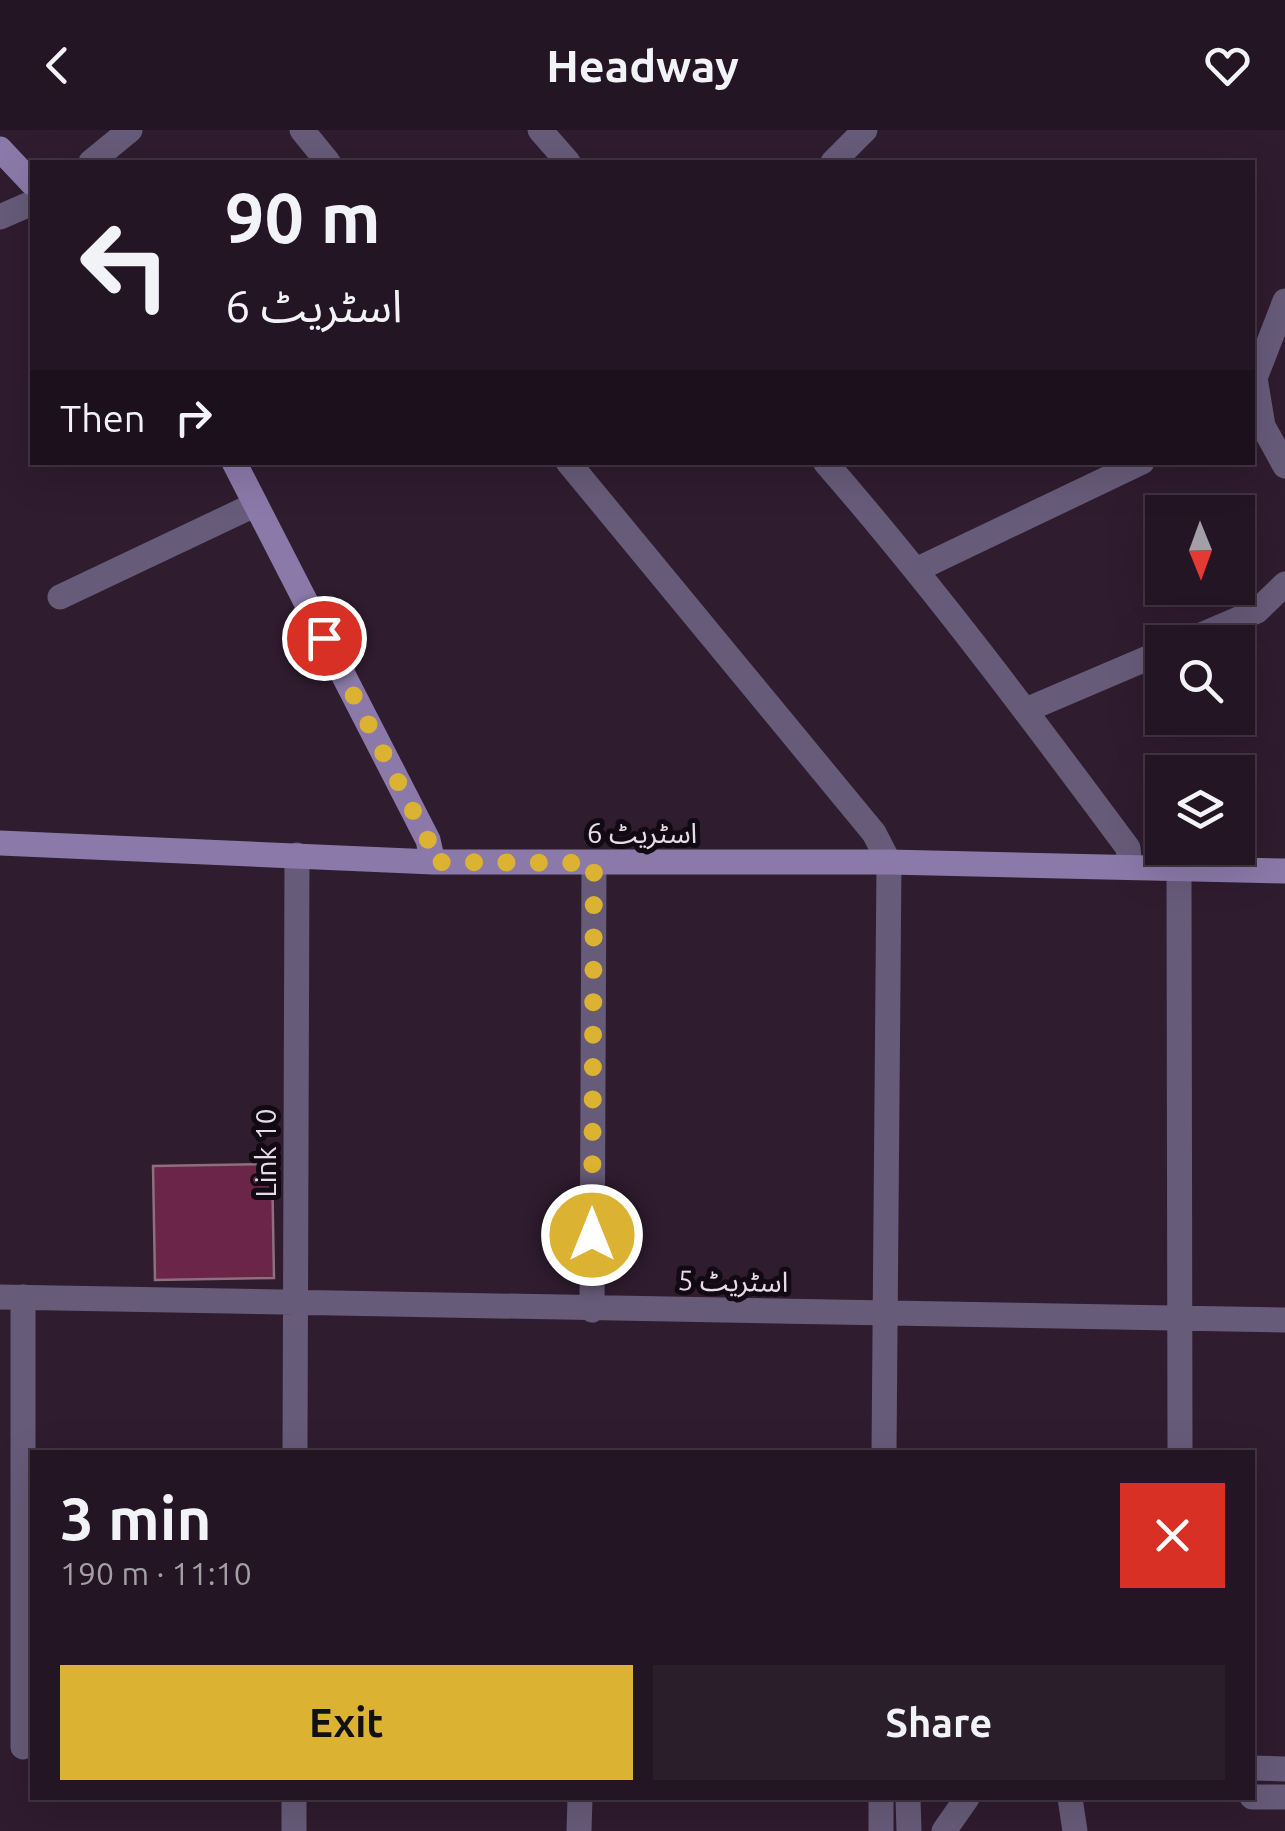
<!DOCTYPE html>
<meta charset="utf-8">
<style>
body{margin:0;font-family:Ubuntu,"Noto Sans Arabic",sans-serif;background:#2b1e2b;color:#f1f3f6;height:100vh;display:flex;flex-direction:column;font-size:38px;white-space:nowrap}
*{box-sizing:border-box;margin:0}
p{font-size:32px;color:#a39fa6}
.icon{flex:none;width:55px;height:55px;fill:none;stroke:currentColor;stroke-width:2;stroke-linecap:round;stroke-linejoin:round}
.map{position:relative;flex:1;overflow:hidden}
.sheet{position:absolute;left:30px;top:1320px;width:1225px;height:350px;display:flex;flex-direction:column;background:#231523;border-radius:0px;box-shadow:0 10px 40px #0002,0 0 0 2px #403441}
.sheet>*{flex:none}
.guide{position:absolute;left:30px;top:30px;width:1225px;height:305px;border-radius:0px;box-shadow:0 10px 40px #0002,0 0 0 2px #403441;background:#231523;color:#f1f3f6;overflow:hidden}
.needle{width:65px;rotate:179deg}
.controls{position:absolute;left:1145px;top:365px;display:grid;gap:20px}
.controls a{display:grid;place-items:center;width:110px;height:110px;border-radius:0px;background:#231523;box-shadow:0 10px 40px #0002,0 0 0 2px #403441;font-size:50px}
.pin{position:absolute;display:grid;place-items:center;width:85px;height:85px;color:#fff;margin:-42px;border:5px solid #fff;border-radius:50%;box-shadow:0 2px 10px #0007}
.me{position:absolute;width:110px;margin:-55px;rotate:0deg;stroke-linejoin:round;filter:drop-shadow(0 0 8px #0008)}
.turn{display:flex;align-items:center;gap:35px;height:210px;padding:0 30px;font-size:45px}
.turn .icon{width:130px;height:130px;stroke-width:2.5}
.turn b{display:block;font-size:70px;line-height:85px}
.then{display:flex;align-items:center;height:95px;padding:0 30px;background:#0003;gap:20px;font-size:38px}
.round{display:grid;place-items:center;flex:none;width:105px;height:105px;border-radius:0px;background:#2b1e2b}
.overview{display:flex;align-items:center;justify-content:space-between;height:170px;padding:0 30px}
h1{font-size:60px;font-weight:700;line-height:75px}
.cta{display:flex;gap:20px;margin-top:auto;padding:20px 30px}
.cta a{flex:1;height:115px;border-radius:0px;background:#dcb233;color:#111;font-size:40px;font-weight:700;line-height:115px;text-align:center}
.cta a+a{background:#2b1e2b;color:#f1f3f6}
header{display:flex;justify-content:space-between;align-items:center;height:130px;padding:0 30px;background:#231523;font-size:45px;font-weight:700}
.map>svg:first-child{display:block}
.building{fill:#6a2549;stroke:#8e6f7d;stroke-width:2.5}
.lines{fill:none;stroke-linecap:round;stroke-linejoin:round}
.street{stroke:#665b79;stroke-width:25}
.secondary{stroke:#8b79a9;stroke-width:25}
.route{stroke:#dcb233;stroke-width:18;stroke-dasharray:0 32.4}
.labels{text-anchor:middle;stroke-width:10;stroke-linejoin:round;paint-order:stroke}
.street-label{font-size:28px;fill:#e8dbe8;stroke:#120a12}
</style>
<header><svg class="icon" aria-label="back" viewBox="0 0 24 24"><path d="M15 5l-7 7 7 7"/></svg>Headway<svg class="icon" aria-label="heart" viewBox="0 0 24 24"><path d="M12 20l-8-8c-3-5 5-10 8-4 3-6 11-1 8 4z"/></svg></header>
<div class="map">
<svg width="1285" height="1701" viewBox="0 0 1285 1701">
<rect width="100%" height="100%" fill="#2f1c2f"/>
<!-- building -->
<path class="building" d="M272,1034L274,1148L155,1150L153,1036Z"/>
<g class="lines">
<!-- street -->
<path class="street" d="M302,0L328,32
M540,0L568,32
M91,32L130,0
M833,32L865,0
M0,87L32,73
M1263,296L1285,336
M1252,299L1263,296L1255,248L1285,171
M568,332L874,703L889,732L884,1322
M825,332C933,456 1030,586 1128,718L1130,737
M918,439L1142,332
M60,467L254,375
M1185,512L1257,481L1285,454
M1026,580L1162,522
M1179,740L1180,1322
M0,1167L1285,1190
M592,1180L594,733
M295,1322L297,725
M23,1617V1167
M1252,1638L1285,1639
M1252,1667H1285
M881,1668V1701
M908,1668L909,1701
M1070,1668L1075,1701
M294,1701V1668
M579,1701L580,1668
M944,1701L967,1668"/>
<!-- secondary -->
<path class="secondary" d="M0,19L32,53
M234,332L428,710L433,732
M0,713L433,732H889L1285,741"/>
</g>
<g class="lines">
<!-- route -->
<path class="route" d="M324,508L428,710L432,732L594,733L592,1105"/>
</g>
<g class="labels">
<!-- street labels -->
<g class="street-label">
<text x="642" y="713">اسٹریٹ 6</text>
<text transform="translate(266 1023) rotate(-90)" y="10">Link 10</text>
<text transform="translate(733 1151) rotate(1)" y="10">اسٹریٹ 5</text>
</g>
</g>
</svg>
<div class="controls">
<a><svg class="needle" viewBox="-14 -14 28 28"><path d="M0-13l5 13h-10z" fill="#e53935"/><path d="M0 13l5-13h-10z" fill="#a39fa6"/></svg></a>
<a><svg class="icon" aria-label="search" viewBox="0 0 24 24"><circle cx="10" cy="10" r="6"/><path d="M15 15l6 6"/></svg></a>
<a><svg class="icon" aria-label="layers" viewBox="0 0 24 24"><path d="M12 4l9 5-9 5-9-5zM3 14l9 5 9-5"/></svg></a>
</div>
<div class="pin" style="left:324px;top:508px;background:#d93025"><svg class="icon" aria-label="arrive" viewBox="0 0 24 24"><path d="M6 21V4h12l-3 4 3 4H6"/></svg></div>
<svg class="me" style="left:592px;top:1105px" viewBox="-20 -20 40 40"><circle r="17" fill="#dcb233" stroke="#fff" stroke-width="3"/><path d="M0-11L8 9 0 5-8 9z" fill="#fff"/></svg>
<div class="guide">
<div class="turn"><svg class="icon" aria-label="left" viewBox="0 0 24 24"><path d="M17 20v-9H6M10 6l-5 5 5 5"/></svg><div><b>90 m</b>اسٹریٹ 6</div></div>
<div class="then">Then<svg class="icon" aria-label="right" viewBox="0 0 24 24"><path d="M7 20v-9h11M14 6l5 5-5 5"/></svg></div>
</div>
<section class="sheet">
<div class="overview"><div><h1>3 min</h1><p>190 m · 11:10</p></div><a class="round" style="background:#d93025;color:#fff"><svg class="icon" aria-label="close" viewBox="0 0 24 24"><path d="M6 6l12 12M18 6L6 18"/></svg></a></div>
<div class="cta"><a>Exit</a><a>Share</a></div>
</section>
</div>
